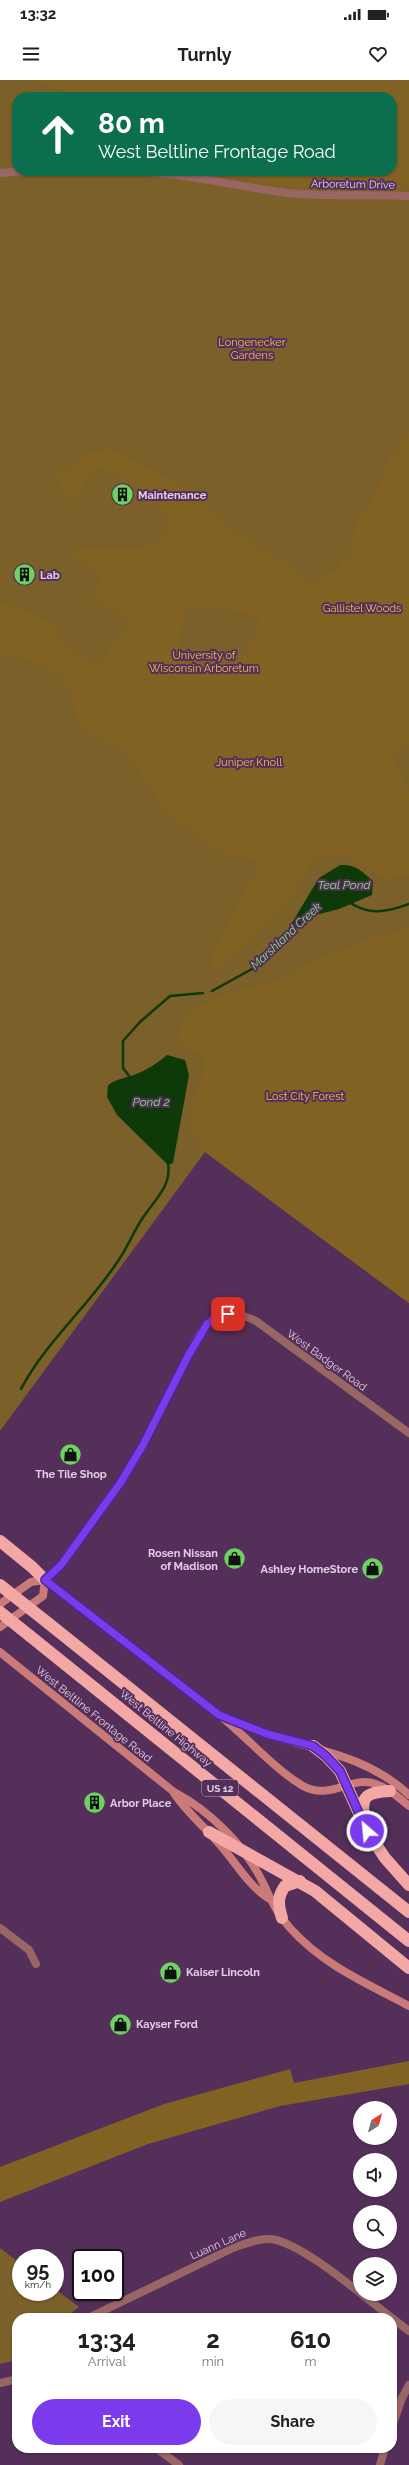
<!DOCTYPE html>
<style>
body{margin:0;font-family:Raleway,sans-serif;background:#f6f6f6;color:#202124;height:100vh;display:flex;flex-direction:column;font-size:15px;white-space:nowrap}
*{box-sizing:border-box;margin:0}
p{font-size:13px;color:#757577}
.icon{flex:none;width:22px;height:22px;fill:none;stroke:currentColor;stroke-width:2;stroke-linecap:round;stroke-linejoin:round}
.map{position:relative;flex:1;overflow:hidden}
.side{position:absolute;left:12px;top:2233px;width:385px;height:140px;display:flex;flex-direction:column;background:#fff;border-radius:16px;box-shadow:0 1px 3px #0004}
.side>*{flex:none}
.top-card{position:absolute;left:12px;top:12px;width:385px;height:84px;border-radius:16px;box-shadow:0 1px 3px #0004;background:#0b6e4f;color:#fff;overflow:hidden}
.needle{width:26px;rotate:36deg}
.tools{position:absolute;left:353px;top:2021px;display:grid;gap:8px}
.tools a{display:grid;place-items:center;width:44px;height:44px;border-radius:50%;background:#fff;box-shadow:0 1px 3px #0004;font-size:20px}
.speed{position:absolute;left:12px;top:2169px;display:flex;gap:8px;font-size:20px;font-weight:700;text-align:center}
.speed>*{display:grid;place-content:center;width:52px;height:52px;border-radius:50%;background:#fff;box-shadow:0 1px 3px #0004;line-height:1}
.speed small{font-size:10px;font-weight:400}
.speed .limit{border:2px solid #111;border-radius:6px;background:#fff;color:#111}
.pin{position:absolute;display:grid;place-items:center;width:34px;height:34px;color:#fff;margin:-17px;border-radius:8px;box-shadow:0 2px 6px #0006}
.me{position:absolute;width:44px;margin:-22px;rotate:333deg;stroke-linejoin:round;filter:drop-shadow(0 0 3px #0008)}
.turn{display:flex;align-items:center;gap:14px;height:84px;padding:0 20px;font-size:18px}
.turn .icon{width:52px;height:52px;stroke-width:2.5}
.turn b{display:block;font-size:28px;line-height:34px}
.eta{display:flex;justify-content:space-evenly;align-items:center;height:68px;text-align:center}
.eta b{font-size:24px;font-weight:700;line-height:28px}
.primary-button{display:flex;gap:8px;margin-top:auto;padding:8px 20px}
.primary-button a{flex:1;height:46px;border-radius:24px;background:#7c3aed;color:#fff;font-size:16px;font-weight:700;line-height:46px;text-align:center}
.primary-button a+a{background:#f6f6f6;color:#202124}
.status{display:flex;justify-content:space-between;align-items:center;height:28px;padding:0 20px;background:#fff;direction:ltr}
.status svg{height:11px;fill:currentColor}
header{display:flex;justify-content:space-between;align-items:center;height:52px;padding:0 20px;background:#fff;font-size:18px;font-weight:700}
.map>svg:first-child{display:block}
.green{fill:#7b602a;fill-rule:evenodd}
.forest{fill:#816223;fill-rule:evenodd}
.water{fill:#0e3909}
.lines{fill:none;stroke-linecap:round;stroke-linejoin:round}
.stream{stroke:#0e3909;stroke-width:2.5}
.street{stroke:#996664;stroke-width:8}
.secondary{stroke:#ca7a78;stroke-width:8}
.highway{stroke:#f3a8a5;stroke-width:12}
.highway-bridge{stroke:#f3a8a5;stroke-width:12}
.route-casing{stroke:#51269a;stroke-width:10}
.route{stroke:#7c3aed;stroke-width:7}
.labels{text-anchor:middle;stroke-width:4;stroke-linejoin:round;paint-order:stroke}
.shield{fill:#542f5a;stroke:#b79dbc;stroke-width:1}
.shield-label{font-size:10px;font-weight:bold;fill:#e2cce6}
.street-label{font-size:11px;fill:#e2cce6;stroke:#542f5a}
.park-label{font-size:11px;fill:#f6bd4c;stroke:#542f5a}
.poi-label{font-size:11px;font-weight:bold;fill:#e2cce6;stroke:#542f5a;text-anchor:start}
.water-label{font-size:12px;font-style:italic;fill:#80e574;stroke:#542f5a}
</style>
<div class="status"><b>13:32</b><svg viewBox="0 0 49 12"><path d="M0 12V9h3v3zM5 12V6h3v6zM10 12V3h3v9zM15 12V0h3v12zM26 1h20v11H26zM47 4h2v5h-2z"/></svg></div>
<header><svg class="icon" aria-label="menu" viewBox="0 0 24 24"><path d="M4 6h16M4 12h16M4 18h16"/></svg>Turnly<svg class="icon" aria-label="heart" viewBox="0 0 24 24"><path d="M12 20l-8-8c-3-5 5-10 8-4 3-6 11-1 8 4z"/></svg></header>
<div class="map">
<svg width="409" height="2385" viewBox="0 0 409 2385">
<rect width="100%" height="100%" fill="#542f5a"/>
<!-- green -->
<path class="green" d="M0,0H409V1223L205,1072L0,1351ZM17,17H392V91H17Z
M0,2168L21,2184V2212H55V2209L79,2227L64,2238H17V2280L0,2284Z"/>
<!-- forest -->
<path class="forest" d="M21,0H409V108L321,111L187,91H392V17H85L35,2Z
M409,353V665L394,679L409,713V795L386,799L339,773L314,777L285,828L209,897L212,875L235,827L262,782L220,774L164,730L126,672L119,667L101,661L75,641C75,587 43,586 0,573V523C25,525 41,543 64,548L56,558L96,587L129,543L89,514L101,498L71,475L80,467L136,469L160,461L171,443C153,421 126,392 97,388L69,424L55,395L88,374L112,369L174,402L197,418L228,446L262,470L290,485L311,504L335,490L351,470L356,443L375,414L387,382ZM186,527H219L259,537L253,559L234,593L176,577Z
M409,849V1223L205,1072L192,1053L190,1029L202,999L203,977L176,962C181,947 184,936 198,927C220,910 250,910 276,901C289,896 301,888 314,881C338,870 384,852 409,849Z
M409,1981V2004L280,2026L148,2064L0,2122V2087L164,2024L290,1989L294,2003Z"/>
<!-- water -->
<path class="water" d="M340,785C355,784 362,791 373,801L372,815L339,829L316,835L295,849L290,846L319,798Z
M167,975L185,980L189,995L173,1083L168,1085L117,1035L107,1017L108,1005C117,999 124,998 134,995C147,990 156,984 167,975Z"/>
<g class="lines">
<!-- stream -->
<path class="stream" d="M349,822C369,836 388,832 409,824
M212,911L252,889L269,870L296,847
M130,997L123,988V961L140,942L170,916L203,913
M21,1309C47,1260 91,1224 120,1178C128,1166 134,1151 142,1139C154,1120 172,1107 168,1083"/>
<!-- street -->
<path class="street" d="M131,91C184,93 235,106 287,113C328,117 368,114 409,116
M0,93L25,91
M45,1500L61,1485L121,1402L143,1365L200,1253C215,1232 234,1230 256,1241L409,1353
M0,1848L29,1870L36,1884
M88,2238L233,2168C245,2164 258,2158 271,2159C303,2163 364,2217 392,2238
M392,2238L409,2251
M0,2303L17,2299
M392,2347L402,2318L409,2305
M156,2368L179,2385
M380,2385L385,2368"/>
<!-- secondary -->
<path class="secondary" d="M45,1500C102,1545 160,1589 218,1634C245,1655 274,1689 303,1706C331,1721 351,1695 376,1704C389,1708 399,1718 409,1726
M0,1524L31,1502L45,1500
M0,1547L43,1516L45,1500
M0,1572L174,1712C211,1731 248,1769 265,1807C273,1824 277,1833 290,1848C323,1885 366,1903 409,1926
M223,1636C239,1643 254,1650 269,1655C319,1670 370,1678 409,1715
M174,1713C187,1733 206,1748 221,1766C236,1783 249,1806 268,1818"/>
<!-- highway -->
<path class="highway" d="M0,1461L32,1487L45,1500
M48,1543L409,1832
M30,1556L409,1861
M313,1666L326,1676L340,1691L367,1751L385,1778L409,1805
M365,1740C359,1716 367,1712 390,1711
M209,1752L315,1811L409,1888
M282,1838C278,1825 277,1817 285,1806L300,1801"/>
<!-- highway-bridge -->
<path class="highway-bridge" d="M0,1505L48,1543
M0,1532L30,1556"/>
</g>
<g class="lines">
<defs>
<path id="route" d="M228,1234L215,1238L207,1244L188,1276L143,1365L121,1402L61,1485L45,1500L219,1635L267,1654L313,1666L326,1676L340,1691L367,1751"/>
</defs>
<!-- route casing -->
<use href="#route" class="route-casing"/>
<!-- route -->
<use href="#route" class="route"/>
</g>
<!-- icons -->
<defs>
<symbol id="building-disc" viewBox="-11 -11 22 22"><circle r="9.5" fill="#6dd361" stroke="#542f5a"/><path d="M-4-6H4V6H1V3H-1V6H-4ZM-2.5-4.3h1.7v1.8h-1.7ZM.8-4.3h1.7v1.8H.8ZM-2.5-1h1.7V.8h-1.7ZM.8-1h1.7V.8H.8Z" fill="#111"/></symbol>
<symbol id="shop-disc" viewBox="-11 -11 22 22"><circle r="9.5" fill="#6dd361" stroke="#542f5a"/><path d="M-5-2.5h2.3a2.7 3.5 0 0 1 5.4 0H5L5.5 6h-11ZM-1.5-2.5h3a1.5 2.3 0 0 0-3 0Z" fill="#111"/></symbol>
</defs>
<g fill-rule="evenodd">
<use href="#building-disc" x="110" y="402" width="25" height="25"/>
<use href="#building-disc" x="12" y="482" width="25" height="25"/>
<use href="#shop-disc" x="58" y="1362" width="25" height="25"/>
<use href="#shop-disc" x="222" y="1466" width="25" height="25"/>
<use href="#shop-disc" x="360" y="1476" width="25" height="25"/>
<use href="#building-disc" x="82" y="1710" width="25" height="25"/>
<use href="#shop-disc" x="158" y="1880" width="25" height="25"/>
<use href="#shop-disc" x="108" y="1932" width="25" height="25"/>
</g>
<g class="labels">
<!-- shield labels -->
<rect class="shield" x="202" y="1700" width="36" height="16" rx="3"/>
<g class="shield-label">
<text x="220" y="1712">US 12</text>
</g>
<!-- street labels -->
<g class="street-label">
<text transform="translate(353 104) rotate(1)" y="4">Arboretum Drive</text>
<text transform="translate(327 1280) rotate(36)" y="4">West Badger Road</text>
<text transform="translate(94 1634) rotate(39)" y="4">West Beltline Frontage Road</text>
<text transform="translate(166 1648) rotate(39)" y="4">West Beltline Highway</text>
<text transform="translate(218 2164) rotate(-24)" y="4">Luann Lane</text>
</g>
<!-- park labels -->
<g class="park-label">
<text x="252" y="266">Longenecker<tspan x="252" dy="13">Gardens</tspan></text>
<text x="362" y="532">Gallistel Woods</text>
<text x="204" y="579">University of<tspan x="204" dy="13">Wisconsin Arboretum</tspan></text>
<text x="249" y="686">Juniper Knoll</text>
<text x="305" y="1020">Lost City Forest</text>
</g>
<!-- poi labels -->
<g class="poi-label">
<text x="138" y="419">Maintenance</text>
<text x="40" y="499">Lab</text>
<text x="71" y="1398" text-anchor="middle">The Tile Shop</text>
<text x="218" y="1477" text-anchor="end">Rosen Nissan<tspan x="218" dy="13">of Madison</tspan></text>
<text x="358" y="1493" text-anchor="end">Ashley HomeStore</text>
<text x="110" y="1727">Arbor Place</text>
<text x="186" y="1896">Kaiser Lincoln</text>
<text x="136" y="1948">Kayser Ford</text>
</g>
<!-- water labels -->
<g class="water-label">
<text x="344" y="809">Teal Pond</text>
<text transform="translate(286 856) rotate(-43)" y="4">Marshland Creek</text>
<text x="151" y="1026">Pond 2</text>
</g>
</g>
</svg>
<div class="tools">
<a><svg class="needle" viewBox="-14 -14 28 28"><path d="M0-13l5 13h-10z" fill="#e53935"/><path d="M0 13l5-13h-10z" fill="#757577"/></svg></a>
<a><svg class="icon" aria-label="sound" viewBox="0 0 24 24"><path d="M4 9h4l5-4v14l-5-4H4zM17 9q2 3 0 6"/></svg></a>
<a><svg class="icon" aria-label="search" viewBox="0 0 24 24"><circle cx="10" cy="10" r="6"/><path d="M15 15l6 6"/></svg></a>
<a><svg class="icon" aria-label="layers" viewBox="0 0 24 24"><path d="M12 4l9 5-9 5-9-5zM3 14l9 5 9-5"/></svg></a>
</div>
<div class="speed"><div>95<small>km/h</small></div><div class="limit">100</div></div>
<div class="pin" style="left:228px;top:1234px;background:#d93025"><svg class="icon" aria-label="arrive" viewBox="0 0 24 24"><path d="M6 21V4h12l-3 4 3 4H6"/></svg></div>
<svg class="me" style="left:367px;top:1751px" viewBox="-20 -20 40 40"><circle r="17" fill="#7c3aed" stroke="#fff" stroke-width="3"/><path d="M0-11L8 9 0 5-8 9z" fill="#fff"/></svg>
<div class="top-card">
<div class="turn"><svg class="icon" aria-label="ahead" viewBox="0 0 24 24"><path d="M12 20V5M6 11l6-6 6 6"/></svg><div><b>80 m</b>West Beltline Frontage Road</div></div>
</div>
<section class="side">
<div class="eta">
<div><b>13:34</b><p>Arrival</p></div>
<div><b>2</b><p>min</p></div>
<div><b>610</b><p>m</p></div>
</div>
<div class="primary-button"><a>Exit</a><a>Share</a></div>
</section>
</div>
